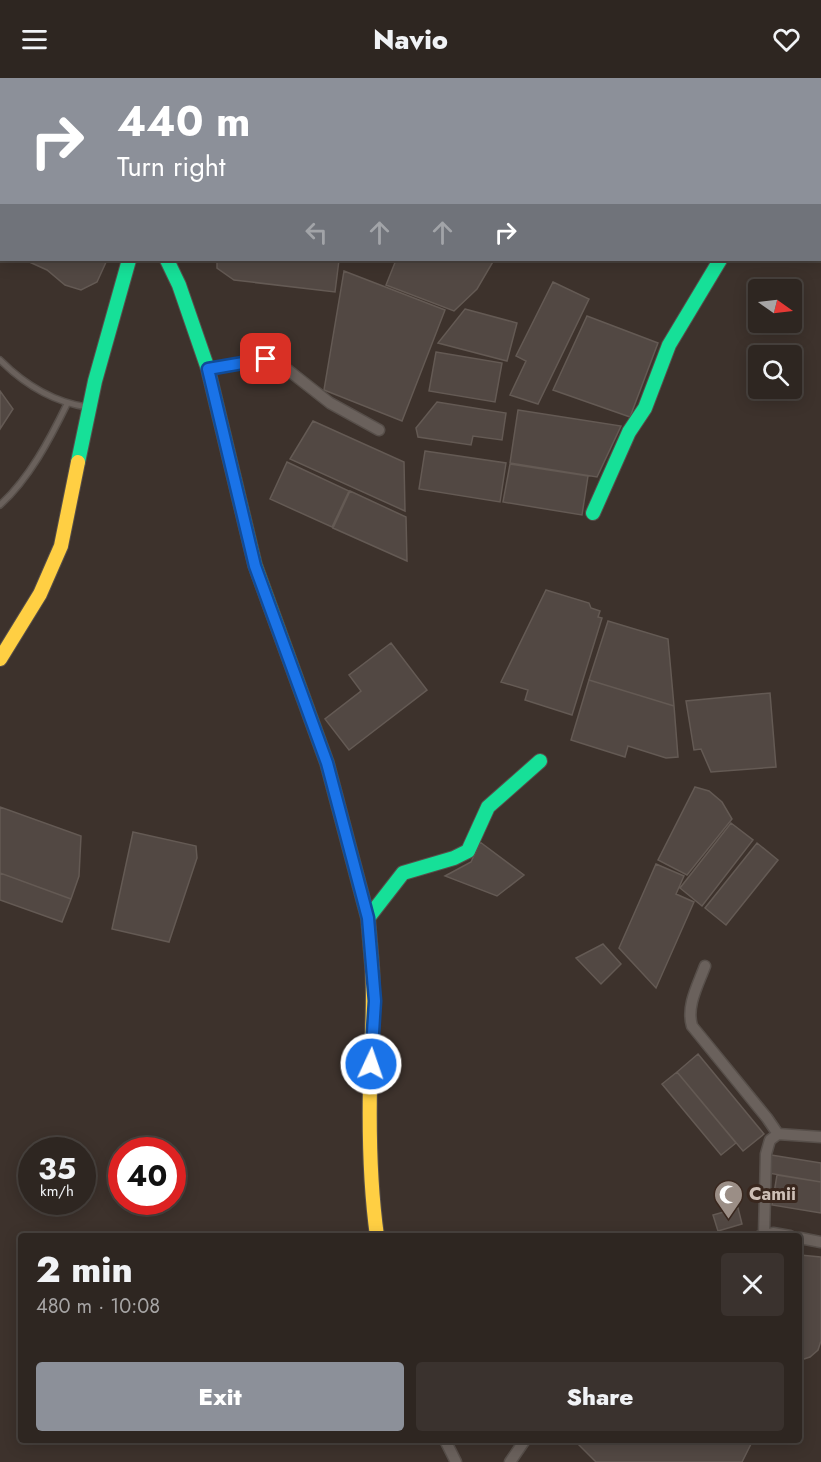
<!DOCTYPE html>
<meta charset="utf-8">
<style>
body{margin:0;font-family:Jost,sans-serif;background:#3a322e;color:#f1f3f6;height:100vh;display:flex;flex-direction:column;font-size:22px;white-space:nowrap}
*{box-sizing:border-box;margin:0}
p{font-size:20px;color:#a7a5a5}
.icon{flex:none;width:33px;height:33px;fill:none;stroke:currentColor;stroke-width:2;stroke-linecap:round;stroke-linejoin:round}
.map{position:relative;flex:1;overflow:hidden}
.sheet{position:absolute;left:18px;top:1155px;width:784px;height:210px;display:flex;flex-direction:column;background:#2e2621;border-radius:6px;box-shadow:0 3px 15px #0003,0 0 0 2px #49433f}
.sheet>*{flex:none}
.top-card{position:absolute;left:0px;top:0px;width:822px;height:183px;box-shadow:0 3px 15px #0003,0 0 0 2px #49433f;background:#8c9099;color:#fff;overflow:hidden}
.needle{width:39px;rotate:104deg}
.tools{position:absolute;left:748px;top:201px;display:grid;gap:12px}
.tools a{display:grid;place-items:center;width:54px;height:54px;border-radius:6px;background:#2e2621;box-shadow:0 3px 15px #0003,0 0 0 2px #49433f;font-size:30px}
.speed{position:absolute;left:18px;top:1059px;display:flex;gap:12px;font-size:30px;font-weight:700;text-align:center}
.speed>*{display:grid;place-content:center;width:78px;height:78px;border-radius:50%;background:#2e2621;box-shadow:0 3px 15px #0003,0 0 0 2px #49433f;line-height:1}
.speed small{font-size:15px;font-weight:400}
.speed .limit{border:9px solid #d22;background:#fff;color:#111}
.pin{position:absolute;display:grid;place-items:center;width:51px;height:51px;color:#fff;margin:-26px;border-radius:12px;box-shadow:0 3px 9px #0006}
.me{position:absolute;width:66px;margin:-33px;rotate:3deg;stroke-linejoin:round;filter:drop-shadow(0 0 4px #0008)}
.turn{display:flex;align-items:center;gap:21px;height:126px;padding:0 18px;font-size:27px}
.turn .icon{width:78px;height:78px;stroke-width:2.5}
.turn b{display:block;font-size:42px;line-height:51px}
.lanes{display:flex;align-items:center;height:57px;padding:0 18px;background:#0003;justify-content:center;gap:30px;direction:ltr}
.lanes .off{opacity:.35}
.round{display:grid;place-items:center;flex:none;width:63px;height:63px;border-radius:6px;background:#3a322e}
.summary{display:flex;align-items:center;justify-content:space-between;height:102px;padding:0 18px}
h1{font-size:36px;font-weight:800;line-height:45px}
.primary-button{display:flex;gap:12px;margin-top:auto;padding:12px 18px}
.primary-button a{flex:1;height:69px;border-radius:6px;background:#8c9099;color:#fff;font-size:24px;font-weight:800;line-height:69px;text-align:center}
.primary-button a+a{background:#3a322e;color:#f1f3f6}
header{display:flex;justify-content:space-between;align-items:center;height:78px;padding:0 18px;background:#2e2621;font-size:27px;font-weight:800}
.map>svg:first-child{display:block}
.building{fill:#524843;stroke:#645a54;stroke-width:1.5}
.lines{fill:none;stroke-linecap:round;stroke-linejoin:round}
.lane-casing{stroke:#574f4a;stroke-width:8}
.street-casing{stroke:#574f4a;stroke-width:13}
.fast-casing{stroke:#574f4a;stroke-width:16}
.slow-casing{stroke:#574f4a;stroke-width:16}
.lane{stroke:#6a615c;stroke-width:5}
.street{stroke:#6a615c;stroke-width:10}
.fast{stroke:#16e098;stroke-width:14}
.slow{stroke:#ffcf43;stroke-width:14}
.route-casing{stroke:#114b97;stroke-width:15}
.route{stroke:#1a73e8;stroke-width:10}
.labels{text-anchor:middle;stroke-width:6;stroke-linejoin:round;paint-order:stroke}
.poi-label{font-size:18px;font-weight:bold;fill:#cdbfb6;stroke:#39271e;text-anchor:start}
</style>
<header><svg class="icon" aria-label="menu" viewBox="0 0 24 24"><path d="M4 6h16M4 12h16M4 18h16"/></svg>Navio<svg class="icon" aria-label="heart" viewBox="0 0 24 24"><path d="M12 20l-8-8c-3-5 5-10 8-4 3-6 11-1 8 4z"/></svg></header>
<div class="map">
<svg width="821" height="1384" viewBox="0 0 821 1384">
<rect width="100%" height="100%" fill="#3d322c"/>
<!-- building -->
<path class="building" d="M0,2H2L0,60Z
M25,182H107L97,204L81,212L65,207L47,192Z
M217,182H339L335,214L234,202L217,190Z
M396,182H494L477,211L454,233L386,207Z
M344,193L445,232L402,343L324,312Z
M553,204L589,221L538,326L510,317L526,283L516,278Z
M465,231L517,245L507,283L438,265Z
M587,238L658,265L630,339L553,312Z
M436,274L502,285L495,324L429,313Z
M0,313L13,331L0,351Z
M437,324L506,335L502,362L473,358L471,367L418,359L416,350Z
M518,332L621,348L597,399L510,385Z
M313,343L404,384L405,433L290,381Z
M425,373L506,385L500,424L419,411Z
M287,384L349,413L332,449L270,421Z
M510,386L588,398L582,437L503,424Z
M350,413L406,439L407,483L333,450Z
M546,512L589,525L591,530L600,533L598,539L602,540L572,637L525,622L528,612L501,604Z
M608,543L668,561L674,628L589,602Z
M391,565L427,612L349,672L325,641L361,613L349,597Z
M589,602L674,628L678,679L666,680L628,668L625,679L571,662Z
M770,615L776,689L711,694L701,671L694,672L686,623Z
M695,709L709,713L722,724L732,741L687,797L658,782Z
M0,729L81,758L79,798L71,821L0,795Z
M731,745L753,762L702,828L680,810Z
M133,754L196,768L197,780L169,864L112,851Z
M480,764L524,797L497,818L445,798L471,784Z
M757,765L778,782L726,847L705,830Z
M656,786L684,798L676,816L694,824L656,910L619,870Z
M0,795L71,821L62,844L0,822Z
M603,866L621,886L601,906L576,880Z
M698,976L764,1056L743,1073L677,994Z
M677,994L736,1065L721,1077L662,1006Z
M771,1077L821,1085V1104L768,1095Z
M777,1097L821,1104V1135L772,1127Z
M738,1130L742,1146L718,1153L713,1137Z
M800,1177L821,1179V1263L818,1272L810,1279L801,1282Z
M574,1362H753L742,1384H596Z"/>
<g class="lines">
<defs>
<path id="lane" d="M0,282C24,306 53,324 87,329
M0,427C29,401 50,361 67,326"/>
<path id="street" d="M76,0L77,2
M177,2L178,0
M819,2L820,0
M820,106H821
M208,291L266,281L279,285L330,325L379,352
M705,888C698,907 686,928 692,948L767,1040L778,1056
M764,1156L766,1076L770,1062L778,1056L821,1059
M760,1158L773,1155L790,1158
M800,1160L821,1164
M445,1362L456,1384
M510,1384L525,1362"/>
<path id="fast" d="M167,182L179,207L208,291L255,487L327,685L368,840L372,887
M78,384L95,303L129,182
M593,435L629,354L645,330L669,267L720,182
M368,840L403,795L454,780L468,773L488,729L540,683"/>
<path id="slow" d="M0,581L40,516L61,468L78,384
M372,887C375,928 371,966 370,1007C369,1057 370,1108 377,1158"/>
</defs>
<!-- lane casing -->
<use href="#lane" class="lane-casing"/>
<!-- street casing -->
<use href="#street" class="street-casing"/>
<!-- fast casing -->
<use href="#fast" class="fast-casing"/>
<!-- slow casing -->
<use href="#slow" class="slow-casing"/>
<!-- lane -->
<use href="#lane" class="lane"/>
<!-- street -->
<use href="#street" class="street"/>
<!-- fast -->
<use href="#fast" class="fast"/>
<!-- slow -->
<use href="#slow" class="slow"/>
</g>
<g class="lines">
<defs>
<path id="route" d="M266,281L208,291L255,488L327,685L368,840L375,923L371,986"/>
</defs>
<!-- route casing -->
<use href="#route" class="route-casing"/>
<!-- route -->
<use href="#route" class="route"/>
</g>
<!-- icons -->
<defs>
<symbol id="mosque-pin" viewBox="-11 -11 22 30"><path d="M0 17L-7.5 6A9.5 9.5 0 1 1 7.5 6Z" fill="#9b8e86" stroke="#39271e"/><path d="M3.5-4.9A6 6 0 1 0 3.5 4.9A5 5 0 1 1 3.5-4.9Z" fill="#fff"/></symbol>
</defs>
<g fill-rule="evenodd">
<use href="#mosque-pin" x="712" y="1100" width="33" height="45"/>
</g>
<g class="labels">
<!-- poi labels -->
<g class="poi-label">
<text x="749" y="1122">Camii</text>
</g>
</g>
</svg>
<div class="tools">
<a><svg class="needle" viewBox="-14 -14 28 28"><path d="M0-13l5 13h-10z" fill="#e53935"/><path d="M0 13l5-13h-10z" fill="#a7a5a5"/></svg></a>
<a><svg class="icon" aria-label="search" viewBox="0 0 24 24"><circle cx="10" cy="10" r="6"/><path d="M15 15l6 6"/></svg></a>
</div>
<div class="speed"><div>35<small>km/h</small></div><div class="limit">40</div></div>
<div class="pin" style="left:266px;top:281px;background:#d93025"><svg class="icon" aria-label="arrive" viewBox="0 0 24 24"><path d="M6 21V4h12l-3 4 3 4H6"/></svg></div>
<svg class="me" style="left:371px;top:986px" viewBox="-20 -20 40 40"><circle r="17" fill="#1a73e8" stroke="#fff" stroke-width="3"/><path d="M0-11L8 9 0 5-8 9z" fill="#fff"/></svg>
<div class="top-card">
<div class="turn"><svg class="icon" aria-label="right" viewBox="0 0 24 24"><path d="M7 20v-9h11M14 6l5 5-5 5"/></svg><div><b>440 m</b>Turn right</div></div>
<div class="lanes"><svg class="icon off" aria-label="left" viewBox="0 0 24 24"><path d="M17 20v-9H6M10 6l-5 5 5 5"/></svg><svg class="icon off" aria-label="ahead" viewBox="0 0 24 24"><path d="M12 20V5M6 11l6-6 6 6"/></svg><svg class="icon off" aria-label="ahead" viewBox="0 0 24 24"><path d="M12 20V5M6 11l6-6 6 6"/></svg><svg class="icon" aria-label="right" viewBox="0 0 24 24"><path d="M7 20v-9h11M14 6l5 5-5 5"/></svg></div>
</div>
<section class="sheet">
<div class="summary"><div><h1>2 min</h1><p>480 m · 10:08</p></div><a class="round"><svg class="icon" aria-label="close" viewBox="0 0 24 24"><path d="M6 6l12 12M18 6L6 18"/></svg></a></div>
<div class="primary-button"><a>Exit</a><a>Share</a></div>
</section>
</div>
